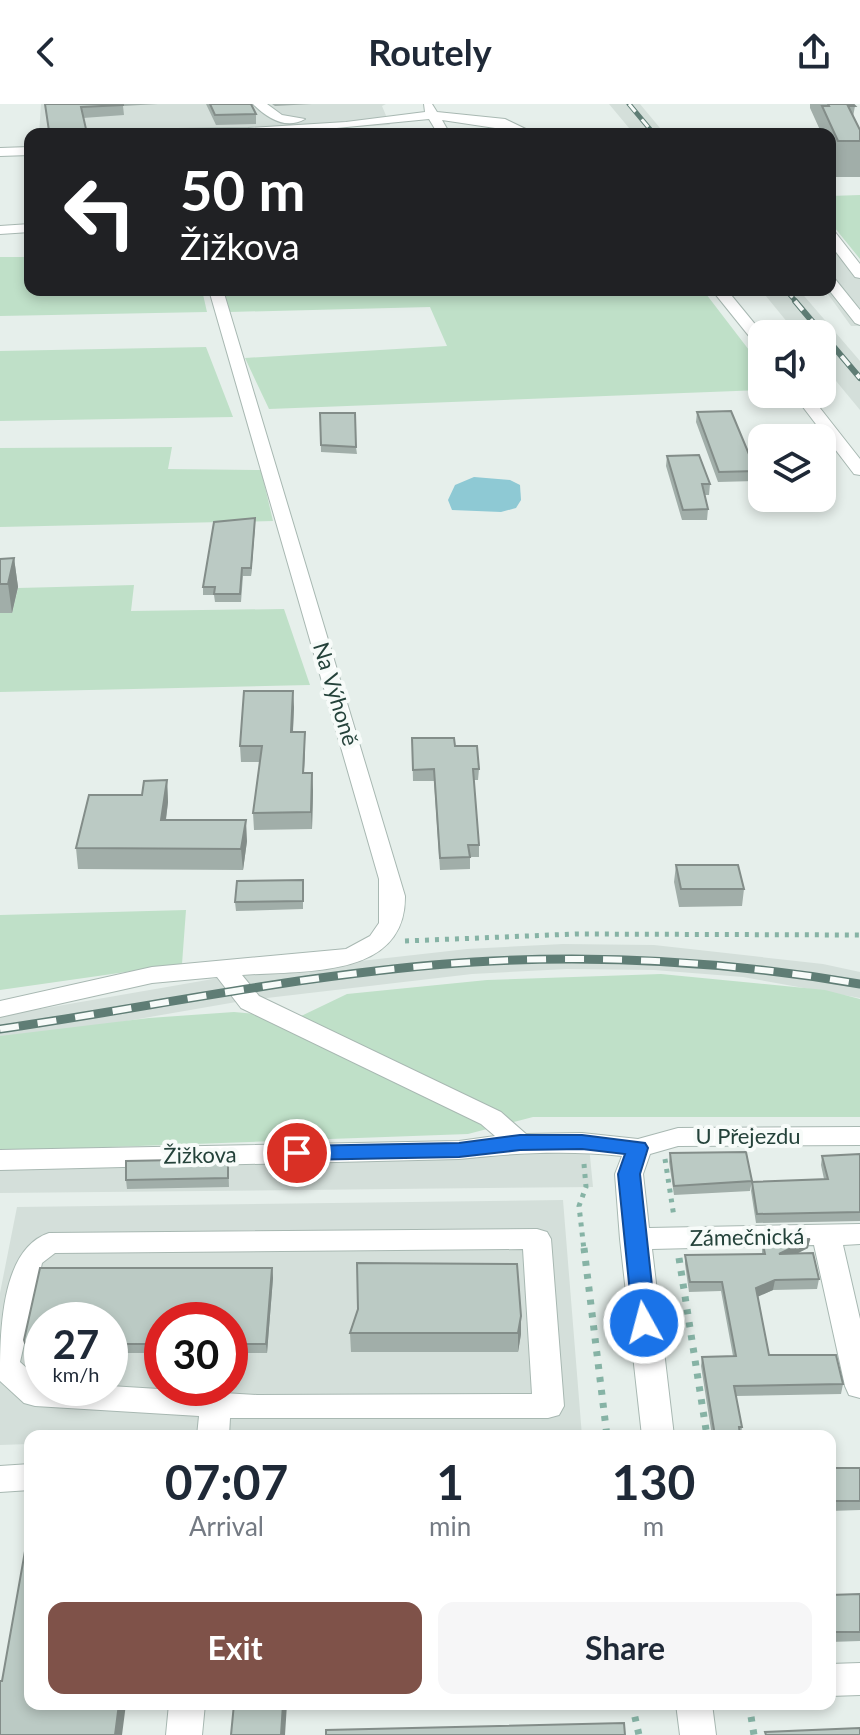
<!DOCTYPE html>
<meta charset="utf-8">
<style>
body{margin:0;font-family:Lato,sans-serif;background:#f6f6f7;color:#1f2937;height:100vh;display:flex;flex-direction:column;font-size:30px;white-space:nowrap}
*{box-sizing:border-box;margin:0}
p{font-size:26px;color:#747a83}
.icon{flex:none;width:44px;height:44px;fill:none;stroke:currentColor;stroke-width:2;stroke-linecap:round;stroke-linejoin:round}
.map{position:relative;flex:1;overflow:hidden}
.sheet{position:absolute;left:24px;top:1326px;width:812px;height:280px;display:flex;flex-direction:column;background:#fff;border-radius:16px;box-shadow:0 4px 12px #0003}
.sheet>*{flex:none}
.top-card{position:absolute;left:24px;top:24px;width:812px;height:168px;border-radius:16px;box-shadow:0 4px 12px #0003;background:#202124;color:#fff;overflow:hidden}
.fabs{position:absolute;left:748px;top:216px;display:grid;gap:16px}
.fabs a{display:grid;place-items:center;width:88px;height:88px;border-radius:16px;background:#fff;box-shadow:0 4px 12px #0003;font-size:40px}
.speed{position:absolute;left:24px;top:1198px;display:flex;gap:16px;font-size:40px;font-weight:700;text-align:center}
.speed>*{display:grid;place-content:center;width:104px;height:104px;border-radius:50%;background:#fff;box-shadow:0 4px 12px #0003;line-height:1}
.speed small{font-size:20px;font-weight:400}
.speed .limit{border:12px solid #d22;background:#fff;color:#111}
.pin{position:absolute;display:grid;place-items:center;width:68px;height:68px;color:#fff;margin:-34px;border:4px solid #fff;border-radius:50%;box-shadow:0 2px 8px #0007}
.me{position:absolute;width:88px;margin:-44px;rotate:353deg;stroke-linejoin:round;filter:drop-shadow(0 0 6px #0008)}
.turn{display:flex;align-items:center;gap:28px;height:168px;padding:0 24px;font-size:36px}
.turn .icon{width:104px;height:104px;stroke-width:2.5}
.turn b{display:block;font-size:56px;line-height:68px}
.eta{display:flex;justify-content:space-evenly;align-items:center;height:136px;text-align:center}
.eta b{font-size:48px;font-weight:700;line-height:56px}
.action{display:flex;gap:16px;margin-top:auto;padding:16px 24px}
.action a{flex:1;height:92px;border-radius:16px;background:#7f5249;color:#fff;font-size:32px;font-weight:700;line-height:92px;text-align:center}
.action a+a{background:#f6f6f7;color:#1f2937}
header{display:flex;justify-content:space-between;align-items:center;height:104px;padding:0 24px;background:#fff;font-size:36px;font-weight:700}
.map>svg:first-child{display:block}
.built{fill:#d4dfda;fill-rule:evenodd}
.green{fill:#bfe0c8}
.water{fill:#8ec9d4}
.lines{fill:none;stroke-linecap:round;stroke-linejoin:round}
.minor-casing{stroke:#a8b8b2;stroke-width:2}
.path-far1{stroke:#86b3a5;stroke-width:5;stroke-dasharray:4 6;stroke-linecap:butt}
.path{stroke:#86b3a5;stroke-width:7;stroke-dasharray:5 8;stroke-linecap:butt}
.minor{fill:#fff;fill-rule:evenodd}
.rail-far2-casing{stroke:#5f7d75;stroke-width:5}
.rail-far1-casing{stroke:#5f7d75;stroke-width:6}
.rail-casing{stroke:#5f7d75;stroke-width:9}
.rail-far2{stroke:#f7fbf9;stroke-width:3;stroke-dasharray:10;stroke-linecap:butt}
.rail-far1{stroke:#f7fbf9;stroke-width:4;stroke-dasharray:12;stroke-linecap:butt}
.rail{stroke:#f7fbf9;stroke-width:6;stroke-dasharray:19;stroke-linecap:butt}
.wall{fill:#a1aea9}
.shaded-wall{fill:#838d89}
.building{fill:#bbcac4;stroke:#838d89;stroke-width:2}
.route{fill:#1a73e8;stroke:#114b97;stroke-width:2}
.labels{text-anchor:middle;stroke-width:8;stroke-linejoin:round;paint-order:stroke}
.street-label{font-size:22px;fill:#24423a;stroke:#f7fbf9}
</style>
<header><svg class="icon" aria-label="back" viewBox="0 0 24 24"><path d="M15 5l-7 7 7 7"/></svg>Routely<svg class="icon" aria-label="share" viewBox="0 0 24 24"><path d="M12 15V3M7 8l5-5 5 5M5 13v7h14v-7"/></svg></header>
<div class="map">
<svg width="860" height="1631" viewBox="0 0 860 1631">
<rect width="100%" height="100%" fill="#e6efeb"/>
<!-- built -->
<path class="built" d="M41,0H386L382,2L390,21L226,30H39Z
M609,0H640L665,30H634Z
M830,123L860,163V222H851L825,186H830Z
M761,186H799L860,257V306L822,260V230H797Z
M563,840L654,841L823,860L860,868V894L743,873L654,866L567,865L472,870L242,897L0,939V912L236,871L467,845Z
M589,1042L593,1083L0,1089V1054Z
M563,1096L582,1332H30V1340L0,1341V1189L17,1103ZM42,1216H110V1284H42ZM162,1216H230V1284H162Z"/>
<!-- green -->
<path class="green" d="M860,91V155L830,118V92Z
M0,153H30V186H202L207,208L0,212Z
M223,186H703L762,263V286L269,305L245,254L447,242L430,203L230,208Z
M206,243L233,313L0,317V247Z
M172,343L168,365L261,366L273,417L0,423V344Z
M134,481L131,507L284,505L310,581L0,588V509H12L18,484Z
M186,806L182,860L0,886V811Z
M661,870L825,886L860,895V1013H533L468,1030L0,1047V932L149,914L234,908L297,914L347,890L487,876Z"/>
<!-- water -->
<path class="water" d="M474,373L510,376L520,381L521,396L516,404L501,408L452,406L448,396L455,381Z"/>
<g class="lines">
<defs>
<path id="minor" d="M253,0H267L282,11L305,15C286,26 267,14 253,0Z
M424,0H432L437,8L505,15L536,30L442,16L450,30H438L429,15L275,30H100L106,26L248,24L346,18L425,8Z
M30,43V51L0,52V44Z
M30,120V128L0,130V122Z
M830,127L835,128L860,160V174L855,173L830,140Z
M830,174L835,175L860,206V221L855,219L829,186Z
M209,186H223L405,792C406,876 302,866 242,871L259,892L501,1008L526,1030L582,1029L638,1035L678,1024L860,1023V1041L678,1042L650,1050L643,1070L649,1124L860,1120V1140L843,1141L860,1215V1294L849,1291L845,1282L814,1141L652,1145L674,1332H642L620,1135L615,1070L622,1052C566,1046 514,1049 459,1055L0,1066V1046L459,1037L495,1032L481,1020L241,904L217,873L152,879L0,913V897L152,863L346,845L370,832L379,819V775Z
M712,186H727L763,230L762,244L757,242Z
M793,290H809L860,355V371L854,370Z
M537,1125L547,1128L551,1135L564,1302L559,1311L548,1314H230L229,1332H197L199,1312L35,1302L24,1299L0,1277C0,1230 0,1145 49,1129ZM523,1145L532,1290L257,1291L110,1282L42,1284V1278L20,1258L42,1159L55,1149Z
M30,1360V1386L0,1388V1362Z
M860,1559V1591L830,1592V1560Z
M169,1600H205L202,1631H166Z
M676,1600H712L716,1631H680Z"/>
</defs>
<!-- minor casing -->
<use href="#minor" class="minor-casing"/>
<!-- path-far1 -->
<path class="path-far1" d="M405,837L576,830L860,831
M665,1055L674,1113
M584,1060L586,1083L579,1102L584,1146"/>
<!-- path -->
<path class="path" d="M584,1144L607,1332
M679,1154L707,1332
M632,1600L639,1631
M749,1600L754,1631"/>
<!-- minor -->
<use href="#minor" class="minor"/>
<defs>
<path id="rail-far2" d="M629,0L654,30
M786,186L797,199"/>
<path id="rail-far1" d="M795,197L860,274"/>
<path id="rail" d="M0,925C158,902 314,868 474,858C604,850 731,858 860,880"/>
</defs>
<!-- rail-far2 casing -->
<use href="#rail-far2" class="rail-far2-casing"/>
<!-- rail-far1 casing -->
<use href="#rail-far1" class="rail-far1-casing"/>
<!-- rail casing -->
<use href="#rail" class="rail-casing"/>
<!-- rail-far2 -->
<use href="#rail-far2" class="rail-far2"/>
<!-- rail-far1 -->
<use href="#rail-far1" class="rail-far1"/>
<!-- rail -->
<use href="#rail" class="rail"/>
</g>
<!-- wall -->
<path class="wall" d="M45,0H158L123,2L124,11L83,14L86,30H49Z
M206,0H252V2L256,10V20L216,21Z
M272,0H312L275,2Z
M810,0H853L855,2L853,13L860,26V73H834L830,63V30H819L820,26L810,4Z
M697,308L756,367L755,377L718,378L696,318Z
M320,309L356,343L357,350L321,348Z
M667,352L710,380L709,391H705L708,405L707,416H682L666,362Z
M255,414L251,472H243L241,498H215L214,491H203V483Z
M14,454L18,483L12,509H0V455Z
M294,603L293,628L305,644L304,669L313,686L312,725L254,726L253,709L260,658H241L240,642Z
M412,634L455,642L479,665L478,676H474L479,741V753H470V765L440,766L434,677H413Z
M167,676L168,698L166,716L247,737L243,766L78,765L76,744L142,691Z
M676,761L744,785L742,802L679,803L674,778Z
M303,776V805L236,807L235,798Z
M670,1049L752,1077L750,1087L674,1091L669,1058Z
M860,1050V1117L756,1119L751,1087L752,1078L824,1075L821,1061L822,1052Z
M228,1055L229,1083L127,1085L126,1076Z
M810,1135L808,1144L798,1149L819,1175L817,1185L773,1186L758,1192L769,1251L843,1280L841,1290L736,1292L742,1323L741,1332H712L701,1262L702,1253L733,1252L721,1187L689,1188L685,1160V1151L762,1150V1136Z
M40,1164H272L273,1174L267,1249H230V1216H162V1249H110V1216H42V1249H27L24,1236Z
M521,1212V1230L518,1248H351L350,1229Z
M830,1364H860V1406L830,1407Z
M860,1490V1537L830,1538V1491Z"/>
<!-- shaded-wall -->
<path class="shaded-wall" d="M255,414V422L251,472V464Z
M14,454L18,483L12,509L8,480Z
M293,587L294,603L292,644L291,628Z
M305,628V644L303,686V669Z
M312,669L313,686L312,725L311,708Z
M167,676L168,698L163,737L161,716Z
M246,716L247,737L243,766L241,745Z
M810,1135L808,1144L778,1159L779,1150Z
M272,1164L273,1174L267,1249L266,1240Z
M775,1176L773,1186L755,1194L756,1184Z
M521,1212V1230L518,1248V1229Z
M119,1600H126L122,1631H115Z
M283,1600H287L285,1631H281Z"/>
<!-- building -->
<path class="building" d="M45,0H123V1L81,3L86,25L49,27Z
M210,0H251L256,10L215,11Z
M828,0H853L855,2H848L860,26V37H838L822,2H829Z
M731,307L756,367L719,368L697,308Z
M320,309H355L356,343L321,341Z
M699,351L710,380H702L708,405L683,406L667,352Z
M255,414L251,464H242L240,490H214L215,483H203L214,418Z
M14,454L8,480H0V455Z
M244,587H293L291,628H305L303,669H312L311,708L253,709L262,642H240Z
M412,634H454L455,642H477L479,665H473L479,741H468L470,753L440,754L434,665L413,666Z
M167,676L161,716H246L241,745L76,744L89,691H142L144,677Z
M676,761H738L744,785H681Z
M303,776V797L235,798L237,777Z
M746,1048L752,1077L674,1082L670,1049Z
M860,1050V1108L757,1110L752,1078L828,1075L822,1052Z
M228,1055V1074L126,1076V1057Z
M810,1135L779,1150L813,1149L819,1175L775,1176L756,1184L769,1251H836L843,1280L734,1282L742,1323H739L740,1332H715L702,1253L736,1252L722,1178H690L685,1151L765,1150L762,1136Z
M357,1159L517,1160L521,1212L518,1229H350L358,1205Z
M40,1164H272L266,1240H230V1216H162V1240H110V1216H42V1239H25L24,1236Z
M830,1364H860V1397H830Z
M30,1419V1600H119L115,1631H0V1577H2Z
M860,1490V1528H830V1491Z
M234,1600H283L281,1631H231Z
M624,1619L625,1631H326V1626Z
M860,1624V1631H766L765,1628Z"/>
<!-- route -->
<path class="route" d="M520,1031H582L645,1039L648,1044L640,1070L656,1219L652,1225H636L633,1219L618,1070L625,1050L582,1045L520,1046L459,1053L297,1056L286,1049L297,1042L459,1039Z"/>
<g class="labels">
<!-- street labels -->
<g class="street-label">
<text transform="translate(336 590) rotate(73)" y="8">Na Výhoně</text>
<text x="748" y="1040">U Přejezdu</text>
<text transform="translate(200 1051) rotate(-1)" y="8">Žižkova</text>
<text transform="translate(747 1133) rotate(-1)" y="8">Zámečnická</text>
</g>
</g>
</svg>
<div class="fabs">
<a><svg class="icon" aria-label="sound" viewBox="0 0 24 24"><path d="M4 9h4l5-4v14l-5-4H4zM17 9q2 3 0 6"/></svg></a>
<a><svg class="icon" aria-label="layers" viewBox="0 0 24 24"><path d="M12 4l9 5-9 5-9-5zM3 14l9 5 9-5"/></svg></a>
</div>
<div class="speed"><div>27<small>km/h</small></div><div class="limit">30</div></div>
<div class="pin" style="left:297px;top:1049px;background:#d93025"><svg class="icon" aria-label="arrive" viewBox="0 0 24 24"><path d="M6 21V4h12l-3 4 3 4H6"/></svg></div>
<svg class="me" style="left:644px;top:1219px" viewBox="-20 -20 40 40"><circle r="17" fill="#1a73e8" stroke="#fff" stroke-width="3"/><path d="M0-11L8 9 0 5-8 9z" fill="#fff"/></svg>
<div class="top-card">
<div class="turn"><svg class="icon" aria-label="left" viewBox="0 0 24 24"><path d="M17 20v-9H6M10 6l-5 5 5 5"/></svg><div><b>50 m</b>Žižkova</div></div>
</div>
<section class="sheet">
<div class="eta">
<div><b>07:07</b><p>Arrival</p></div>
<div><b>1</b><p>min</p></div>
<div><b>130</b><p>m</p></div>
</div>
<div class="action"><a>Exit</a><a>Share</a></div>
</section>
</div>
